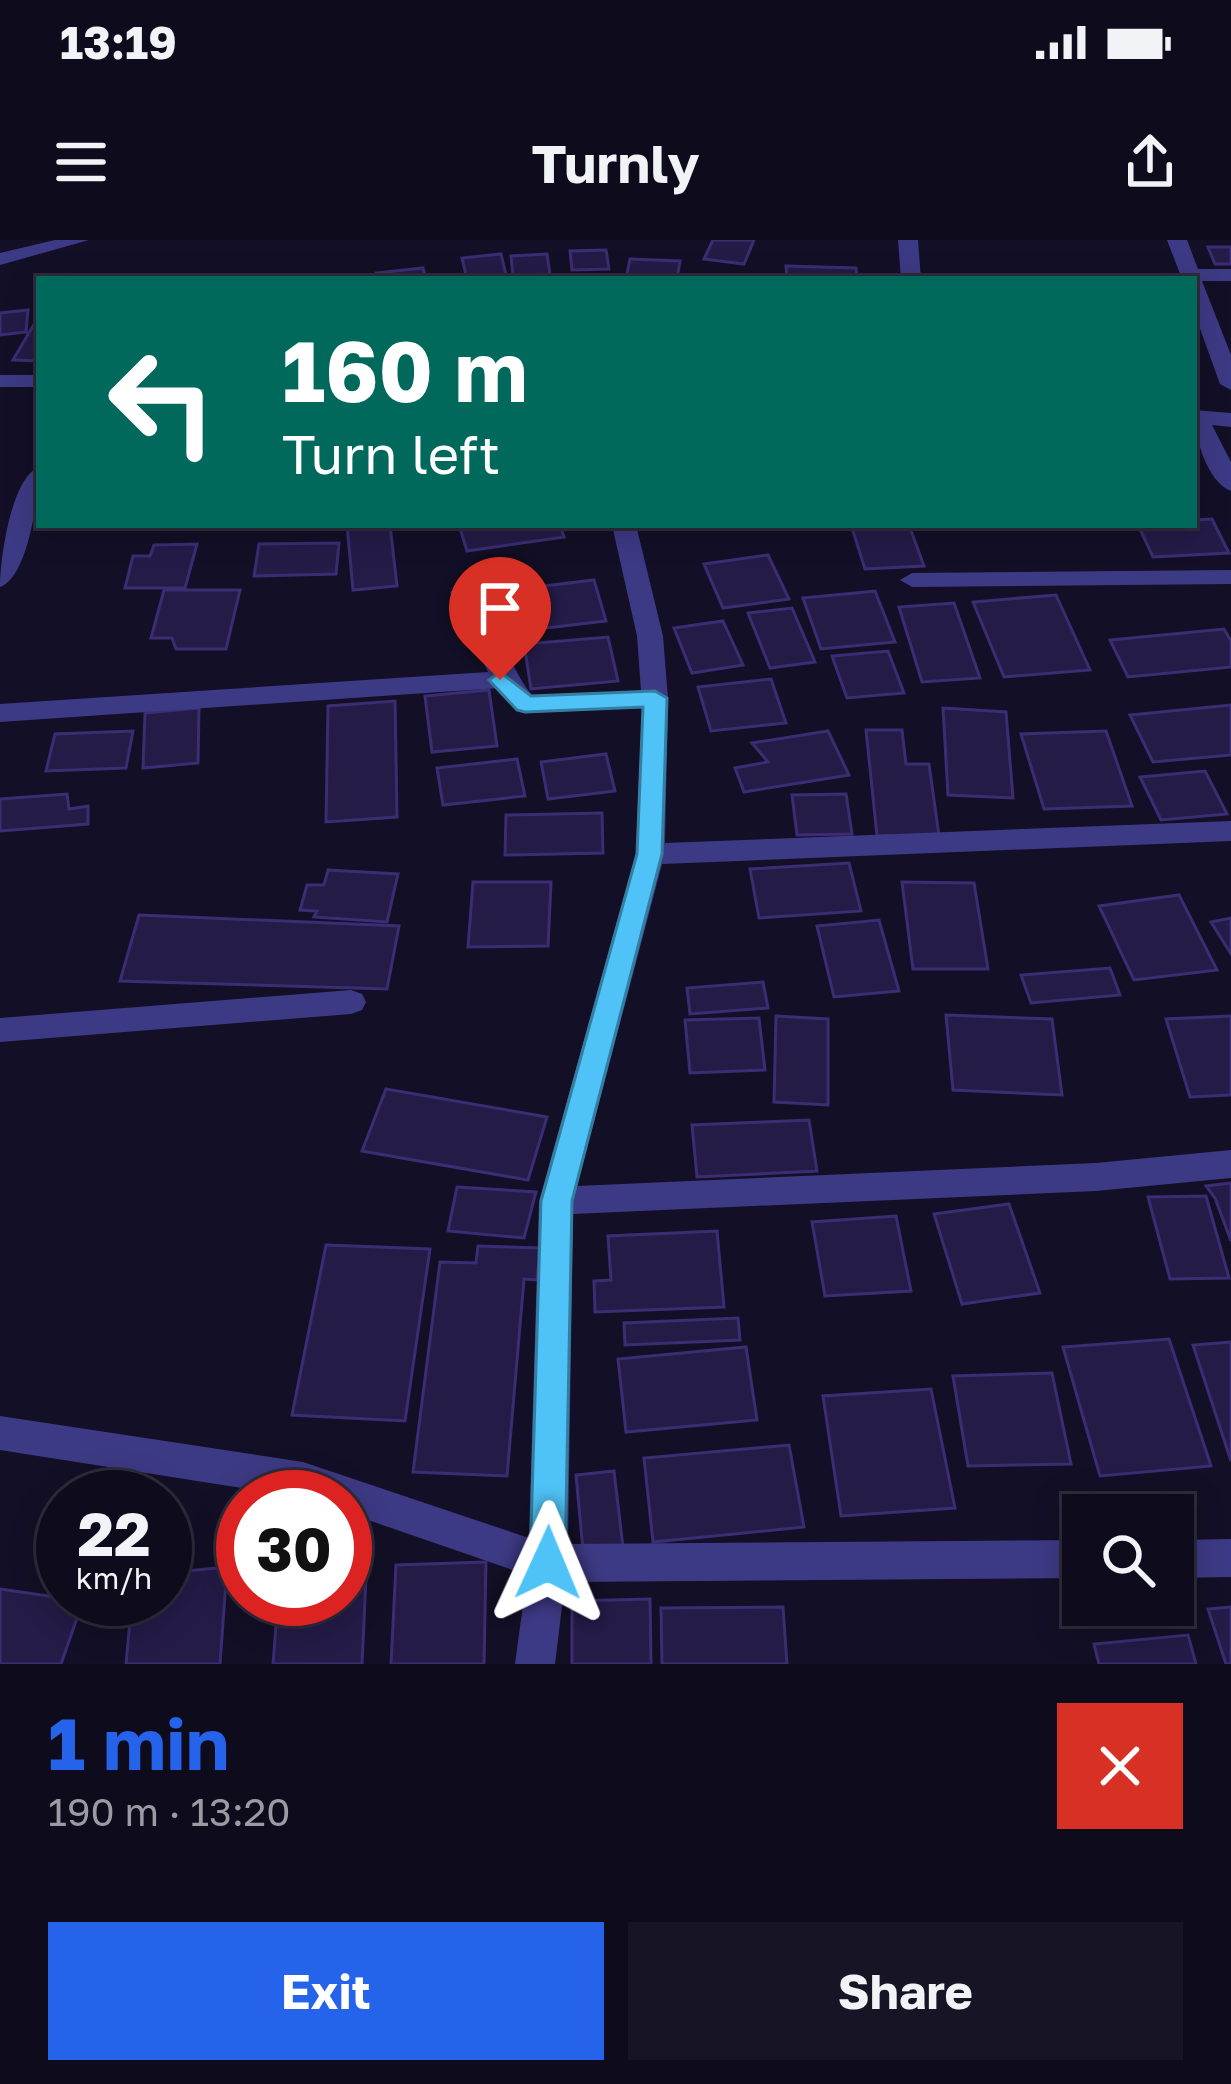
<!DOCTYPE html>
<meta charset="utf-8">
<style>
body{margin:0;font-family:"Golos Text",sans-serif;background:#171425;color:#f1f3f6;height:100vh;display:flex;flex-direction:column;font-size:45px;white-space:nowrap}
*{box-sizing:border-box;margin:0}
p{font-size:39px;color:#9b9ba3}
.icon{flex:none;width:66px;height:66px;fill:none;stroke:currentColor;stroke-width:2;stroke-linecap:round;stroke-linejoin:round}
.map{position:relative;height:1424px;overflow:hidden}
.side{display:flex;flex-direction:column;background:#0e0b1c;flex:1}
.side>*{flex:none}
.banner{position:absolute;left:36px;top:36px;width:1161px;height:252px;border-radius:0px;box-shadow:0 6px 30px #0003,0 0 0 3px #2e2b3b;background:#00695c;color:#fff;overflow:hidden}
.controls{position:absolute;left:1062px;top:1254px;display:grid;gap:24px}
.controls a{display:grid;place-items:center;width:132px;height:132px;border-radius:0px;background:#0e0b1c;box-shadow:0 6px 30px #0003,0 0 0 3px #2e2b3b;font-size:60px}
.speed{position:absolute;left:36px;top:1230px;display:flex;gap:24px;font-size:60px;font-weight:700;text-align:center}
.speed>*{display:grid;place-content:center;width:156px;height:156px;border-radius:50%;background:#0e0b1c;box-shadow:0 6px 30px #0003,0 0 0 3px #2e2b3b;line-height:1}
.speed small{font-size:30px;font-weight:400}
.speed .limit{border:18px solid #d22;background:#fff;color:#111}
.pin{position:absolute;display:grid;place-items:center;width:102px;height:102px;color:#fff;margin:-123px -51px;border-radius:50% 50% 50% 0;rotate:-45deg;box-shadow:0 0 12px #0007}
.pin .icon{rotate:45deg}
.me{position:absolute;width:132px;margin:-66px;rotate:1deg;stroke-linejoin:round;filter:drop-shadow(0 0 9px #0008)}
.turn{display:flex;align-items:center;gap:42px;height:252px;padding:0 48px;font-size:54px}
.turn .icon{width:156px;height:156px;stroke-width:2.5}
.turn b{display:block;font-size:84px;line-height:102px}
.round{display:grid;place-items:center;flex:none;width:126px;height:126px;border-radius:0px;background:#171425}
.head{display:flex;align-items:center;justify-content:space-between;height:204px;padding:0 48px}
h1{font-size:72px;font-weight:700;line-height:90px;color:#2563eb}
.button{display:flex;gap:24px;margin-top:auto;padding:24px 48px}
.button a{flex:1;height:138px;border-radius:0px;background:#2563eb;color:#fff;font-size:48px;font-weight:700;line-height:138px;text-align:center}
.button a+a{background:#171425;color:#f1f3f6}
.status{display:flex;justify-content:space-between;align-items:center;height:84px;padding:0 60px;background:#0e0b1c;direction:ltr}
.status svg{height:33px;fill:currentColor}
header{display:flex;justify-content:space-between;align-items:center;height:156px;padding:0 48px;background:#0e0b1c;font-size:54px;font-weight:700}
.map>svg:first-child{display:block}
.building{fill:#241b47;stroke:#3b2d73;stroke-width:3}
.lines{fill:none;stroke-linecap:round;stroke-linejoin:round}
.minor{fill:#3d3a85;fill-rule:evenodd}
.route{fill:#4fc3f7;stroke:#337fa1;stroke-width:3}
</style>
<div class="status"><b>13:19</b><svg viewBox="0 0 49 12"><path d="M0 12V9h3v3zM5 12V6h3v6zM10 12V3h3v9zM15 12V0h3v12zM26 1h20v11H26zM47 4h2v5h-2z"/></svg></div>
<header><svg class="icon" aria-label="menu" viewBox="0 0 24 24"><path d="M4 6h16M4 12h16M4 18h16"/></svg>Turnly<svg class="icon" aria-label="share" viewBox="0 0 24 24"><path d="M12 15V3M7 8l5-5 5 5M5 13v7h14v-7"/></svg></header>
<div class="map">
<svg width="1231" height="1424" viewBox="0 0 1231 1424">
<rect width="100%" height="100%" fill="#130f26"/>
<!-- building -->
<path class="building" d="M713,0H754L744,24L704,19Z
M1208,7H1231V24H1215Z
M606,10L609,29L572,30L570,11Z
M501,14L506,35L467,39L462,18Z
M547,14L550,34L513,36L511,16Z
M630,19L680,21L677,39H626Z
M786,26L856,28L857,39H787Z
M423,28L426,39H377L376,33Z
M28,70L26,92L0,95V73Z
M37,79L39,121L13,120Z
M1212,279L1229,313L1153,317L1138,285H1194V280Z
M347,285H390L397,346L353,350Z
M459,285H560L564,297L467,311Z
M851,285H909L924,326L865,329Z
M339,303L336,334L254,336L259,304Z
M197,304L185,348H125L133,316H150L154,305Z
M768,315L789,359L723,368L704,324Z
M594,340L606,381L520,391L510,350Z
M164,350H240L226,409H176L172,398H151Z
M875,351L895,402L821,409L803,358Z
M1056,355L1090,430L1004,437L973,362Z
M954,363L980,438L922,442L899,367Z
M792,368L815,422L770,428L748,373Z
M723,381L743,425L692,433L674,388Z
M1224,389L1231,401V427L1128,437L1110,400Z
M608,397L618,441L531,449L524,404Z
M888,411L904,453L847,458L832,416Z
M771,439L786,483L711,491L698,447Z
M489,450L497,506L432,512L425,456Z
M395,461L397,577L326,582L328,466Z
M1231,465V515L1153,522L1130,475Z
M199,468L198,523L143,528L145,473Z
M943,468L1006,472L1013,558L948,555Z
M866,490H902L906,524H929L939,596H877Z
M133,491L126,528L46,531L55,494Z
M828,491L849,535L744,552L735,528L768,522L752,503Z
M1106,491L1132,566L1044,569L1021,494Z
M606,514L615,551L548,559L541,522Z
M517,519L525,556L443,565L437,528Z
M1205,531L1227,574L1161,580L1140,537Z
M67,554L69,569L88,566V584L0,591V559Z
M846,554L852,594L797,595L792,555Z
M602,573L603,613L505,615L506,575Z
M849,623L861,671L759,678L750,629Z
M328,630L398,634L387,682L314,677L317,671L300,670L307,645H324Z
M473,642H551L548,706L468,707Z
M902,642L974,643L988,729H913Z
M1179,655L1217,730L1134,740L1099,666Z
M139,675L399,686L387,749L120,741Z
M1231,678V714L1211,682Z
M879,680L899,751L834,757L817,686Z
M1110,728L1120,755L1031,763L1021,735Z
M763,742L768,768L690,774L687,748Z
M946,775L1052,779L1062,855L953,850Z
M776,776L828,779V865L774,862Z
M1231,776V855L1190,857L1166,779Z
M759,778L765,830L690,833L685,780Z
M386,849L547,877L528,940L362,911Z
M809,880L817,931L697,937L692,885Z
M1231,943V1001L1215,958L1206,946Z
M457,947L536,952L524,998L448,991Z
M1206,956L1229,1038L1170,1039L1148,957Z
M1009,964L1040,1053L962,1064L934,974Z
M896,976L911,1051L825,1056L812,982Z
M717,991L724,1067L595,1072L594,1041L611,1040L608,996Z
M326,1005L430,1009L405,1181L292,1175Z
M478,1006L540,1008L537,1040L524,1039L507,1236L413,1232L440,1022L476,1023Z
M738,1078L740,1100L625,1105L624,1083Z
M1169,1099L1211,1226L1100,1236L1063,1107Z
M1231,1102V1221L1193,1105Z
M746,1107L757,1180L626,1192L618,1119Z
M1052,1133L1071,1224L968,1226L953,1136Z
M931,1149L955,1268L841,1276L823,1156Z
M789,1205L804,1287L653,1302L644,1218Z
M614,1231L623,1307L583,1310L576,1235Z
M486,1322L484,1424H391L396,1325Z
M227,1327L220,1424H126L132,1359H165V1333Z
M366,1338L362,1424H273L278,1359H345V1339Z
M0,1349L83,1361L61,1424H0Z
M650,1359L651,1424H572V1361Z
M783,1367L787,1424H662L661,1368Z
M1231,1367V1424H1226L1208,1369Z
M1188,1395L1196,1424H1099L1094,1404Z"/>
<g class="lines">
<!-- minor -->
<path class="minor" d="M55,0H89L0,25V13Z
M898,0H918L921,39H901Z
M1167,0H1187L1198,29H1231V41H1202L1231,115V150L1220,144L1194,72V39H1182Z
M0,135H39V147H0Z
M1194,170L1231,173V187L1212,185L1231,222V251C1206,241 1194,195 1194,170Z
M39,227C39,255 28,338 0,347C0,319 11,238 39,227Z
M612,285H636L663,396L668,459L665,603L1231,581V601L662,624L577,946L1096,923L1231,910V938L1096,951L573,974L568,1304L1083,1300V1338L565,1342L555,1424H515L527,1335L345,1272V1257H299L0,1210V1176L303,1222L529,1298L539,961L636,614L642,468L525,473L516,470L499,448L0,482V464L488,432L450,352L462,344C486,353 510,431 532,455L641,451L637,396Z
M1231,330V344L912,347L900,340L912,333Z
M351,750L362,754L366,762L362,770L351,774L0,802V778Z
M1231,1299V1337L1173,1338V1300Z"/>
</g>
<!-- route -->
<path class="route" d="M500,432L531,456L655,451L667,458L662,614L572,961L565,1323L560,1335L548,1340L535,1335L530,1323L541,961L637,614L643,467L525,472L517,470L489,440Z"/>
</svg>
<div class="controls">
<a><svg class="icon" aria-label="search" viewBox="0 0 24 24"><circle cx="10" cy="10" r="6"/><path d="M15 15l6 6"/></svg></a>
</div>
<div class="speed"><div>22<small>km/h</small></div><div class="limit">30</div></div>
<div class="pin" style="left:500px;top:440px;background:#d93025"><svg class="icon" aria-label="arrive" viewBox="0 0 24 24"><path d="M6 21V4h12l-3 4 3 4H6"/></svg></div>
<svg class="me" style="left:548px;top:1323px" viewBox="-20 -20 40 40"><path d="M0-17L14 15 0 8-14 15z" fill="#4fc3f7" stroke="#fff" stroke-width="4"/></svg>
<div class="banner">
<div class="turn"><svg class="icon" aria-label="left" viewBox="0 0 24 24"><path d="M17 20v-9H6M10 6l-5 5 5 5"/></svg><div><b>160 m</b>Turn left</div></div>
</div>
</div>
<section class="side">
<div class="head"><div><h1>1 min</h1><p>190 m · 13:20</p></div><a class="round" style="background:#d93025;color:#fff"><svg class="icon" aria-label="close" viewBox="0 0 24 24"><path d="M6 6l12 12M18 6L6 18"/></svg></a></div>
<div class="button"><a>Exit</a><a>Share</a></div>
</section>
